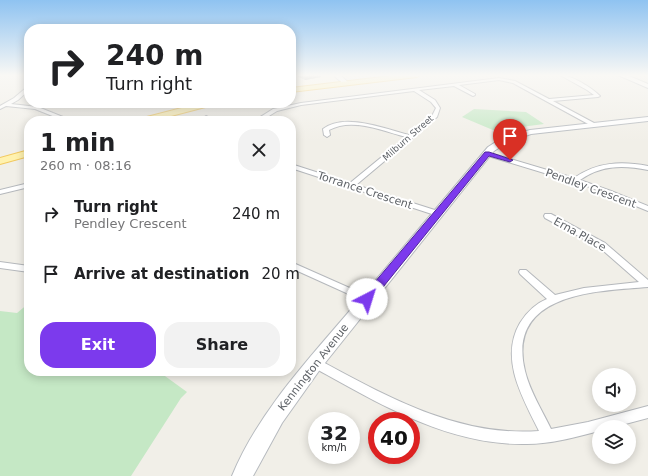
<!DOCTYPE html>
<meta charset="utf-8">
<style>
body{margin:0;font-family:"DejaVu Sans",sans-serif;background:#f2f2f2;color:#202124;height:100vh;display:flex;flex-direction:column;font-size:15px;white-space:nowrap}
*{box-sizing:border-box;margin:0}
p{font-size:13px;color:#757577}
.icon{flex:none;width:22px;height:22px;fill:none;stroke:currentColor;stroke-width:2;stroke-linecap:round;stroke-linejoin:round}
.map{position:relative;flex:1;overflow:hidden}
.panel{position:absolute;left:24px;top:116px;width:272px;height:260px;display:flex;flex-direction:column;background:#fff;border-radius:16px;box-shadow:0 2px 10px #0003}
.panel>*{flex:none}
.top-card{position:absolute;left:24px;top:24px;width:272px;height:84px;border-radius:16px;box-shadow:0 2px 10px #0003;background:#fff;color:#202124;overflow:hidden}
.controls{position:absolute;left:592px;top:368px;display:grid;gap:8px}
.controls a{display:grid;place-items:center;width:44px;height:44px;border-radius:50%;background:#fff;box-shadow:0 2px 10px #0003;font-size:20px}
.speed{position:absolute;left:308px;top:412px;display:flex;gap:8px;font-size:20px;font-weight:700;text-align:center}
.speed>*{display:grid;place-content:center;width:52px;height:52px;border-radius:50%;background:#fff;box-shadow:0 2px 10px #0003;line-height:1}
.speed small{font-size:10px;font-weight:400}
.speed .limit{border:6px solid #d22;background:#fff;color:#111}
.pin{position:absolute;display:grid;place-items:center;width:34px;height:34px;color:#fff;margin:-41px -17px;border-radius:50% 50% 50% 0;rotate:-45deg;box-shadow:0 0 4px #0007}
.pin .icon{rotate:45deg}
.me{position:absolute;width:44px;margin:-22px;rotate:40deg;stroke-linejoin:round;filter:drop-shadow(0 0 3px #0008)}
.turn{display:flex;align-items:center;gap:14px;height:84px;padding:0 16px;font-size:18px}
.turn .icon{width:52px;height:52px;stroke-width:2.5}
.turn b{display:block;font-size:28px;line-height:34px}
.round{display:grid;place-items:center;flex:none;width:42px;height:42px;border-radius:16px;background:#f2f2f2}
.headline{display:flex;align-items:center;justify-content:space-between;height:68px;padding:0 16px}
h1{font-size:24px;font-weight:700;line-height:30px}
.action{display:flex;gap:8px;margin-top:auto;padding:8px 16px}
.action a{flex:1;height:46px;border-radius:16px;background:#7c3aed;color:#fff;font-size:16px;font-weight:700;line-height:46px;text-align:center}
.action a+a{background:#f2f2f2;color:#202124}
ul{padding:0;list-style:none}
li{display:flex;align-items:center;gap:12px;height:60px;padding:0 16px}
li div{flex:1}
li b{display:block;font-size:15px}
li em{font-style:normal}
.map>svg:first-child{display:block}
.commercial{fill:#fef7e0}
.green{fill:#c5e8c5}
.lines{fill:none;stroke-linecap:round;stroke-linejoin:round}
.street-casing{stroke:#b5b8bc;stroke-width:2}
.secondary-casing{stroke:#b6babf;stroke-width:2}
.primary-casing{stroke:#f2c960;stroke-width:2}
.street{fill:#fff;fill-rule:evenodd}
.secondary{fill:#fff;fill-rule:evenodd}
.primary{fill:#fff2af;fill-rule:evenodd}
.wall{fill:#afaea9}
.shaded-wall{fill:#8f8d8a}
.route{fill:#7c3aed;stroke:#51269a}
.labels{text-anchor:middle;stroke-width:4;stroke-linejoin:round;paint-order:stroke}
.far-street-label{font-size:9px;fill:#5f6368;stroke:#fff}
.street-label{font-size:11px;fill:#5f6368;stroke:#fff}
</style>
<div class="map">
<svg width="648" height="476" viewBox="0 0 648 476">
<rect width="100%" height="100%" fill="#f1efe8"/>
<!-- commercial -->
<path class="commercial" d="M291,75H336L344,81L291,88Z"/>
<!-- green -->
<path class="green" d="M474,109L526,112L544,124L521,127L500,133L462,117Z
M29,303V371H158L187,392L181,398L131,476H0V311L17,313Z"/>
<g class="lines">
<defs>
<path id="street" d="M560,75C572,75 592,88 600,96L598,97L553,101L594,123V125H590L513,83L499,80L459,85L475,94V95L473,96L454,86L419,90L435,100L440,108L437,117L356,185L441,212L442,214L441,216H438L291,168V164L350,183L406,137C383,131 352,117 329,130L330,135L327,137L324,135L323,129C344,112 386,129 409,135L432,116L436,108L431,102L414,91L301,105L277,111L261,121H254L273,109L301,103L499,78L515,81L549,99L594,95L587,90Z
M27,87H29V90L18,100L11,104L38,107L73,121H65L35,109L6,106L0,109V106L14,98Z
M131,103H139V104L137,105Z
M206,116L214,120L215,121C210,121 206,121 203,118Z
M487,152L574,178C597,162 621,161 648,166V170C623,165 601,165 580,180L611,191L648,206V211L587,186L485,155L484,154Z
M29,183V187L0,194V190Z
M545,214H551L605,243L648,280V287C596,291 506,293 525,371C530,392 542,410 551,429L588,422L648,406V418L614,427H599V431C576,437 551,444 527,444C448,446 378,403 311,366L309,363L311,360L315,358L319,360C388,397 458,437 539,431C523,398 499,359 520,323C527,312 535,304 547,299L520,274L519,272L520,270H526L555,295L584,288L639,282L599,247L545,218L544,216Z
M0,262L29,266V272L0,268Z
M291,262L370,297L372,299L370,301H364L291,268Z"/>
<path id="secondary" d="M333,75H340L350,84L345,85Z
M618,75H627L648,84V88Z
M648,117V121L531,134L508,142L494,151L321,368L282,423L253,476H232C257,415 305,363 347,314C394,258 441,203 488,147L502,138L530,130Z"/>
<path id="primary" d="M399,75H420L417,77L291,92V88Z
M201,103H214L213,105L152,121H138L139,119Z
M29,150V156L0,164V158Z"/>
</defs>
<!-- street casing -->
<use href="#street" class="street-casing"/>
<!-- secondary casing -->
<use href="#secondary" class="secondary-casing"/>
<!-- primary casing -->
<use href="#primary" class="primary-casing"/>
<!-- street -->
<use href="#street" class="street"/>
<!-- secondary -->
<use href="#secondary" class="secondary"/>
<!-- primary -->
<use href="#primary" class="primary"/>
</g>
<!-- wall -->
<path class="wall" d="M297,75H321V77L305,80L297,76Z"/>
<!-- shaded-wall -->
<path class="shaded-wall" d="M304,75H321V77L305,80Z"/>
<!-- sky -->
<linearGradient id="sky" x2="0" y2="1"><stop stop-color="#8fc3f1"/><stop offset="0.53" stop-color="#f9f8f5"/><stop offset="1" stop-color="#f9f8f5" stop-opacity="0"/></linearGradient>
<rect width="648" height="142" fill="url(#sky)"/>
<!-- route -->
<path class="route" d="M485,152H489L513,160L510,162L489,156L371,302H363L362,299L363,296Z"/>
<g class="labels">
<!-- far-street labels -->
<g class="far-street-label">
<text transform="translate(408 138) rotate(-41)" y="3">Milburn Street</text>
</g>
<!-- street labels -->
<g class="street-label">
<text transform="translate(591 188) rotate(20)" y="4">Pendley Crescent</text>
<text transform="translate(365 190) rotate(18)" y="4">Torrance Crescent</text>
<text transform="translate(580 234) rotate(29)" y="4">Erna Place</text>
<text transform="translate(313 367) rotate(-52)" y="4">Kennington Avenue</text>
</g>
</g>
</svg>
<div class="controls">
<a><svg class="icon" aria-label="sound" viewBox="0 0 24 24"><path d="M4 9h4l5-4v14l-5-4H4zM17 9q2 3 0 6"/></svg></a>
<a><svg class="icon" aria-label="layers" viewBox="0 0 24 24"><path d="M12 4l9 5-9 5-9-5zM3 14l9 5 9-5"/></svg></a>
</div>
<div class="speed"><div>32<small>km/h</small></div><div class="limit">40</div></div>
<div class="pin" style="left:510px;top:160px;background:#d93025"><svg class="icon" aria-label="arrive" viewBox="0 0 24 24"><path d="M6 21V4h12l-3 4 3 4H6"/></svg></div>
<svg class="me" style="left:367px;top:299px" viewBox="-20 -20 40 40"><circle r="19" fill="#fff"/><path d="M0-13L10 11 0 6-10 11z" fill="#7c3aed"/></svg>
<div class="top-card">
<div class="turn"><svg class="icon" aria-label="right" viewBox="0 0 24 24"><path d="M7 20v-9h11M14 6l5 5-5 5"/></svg><div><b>240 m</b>Turn right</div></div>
</div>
<section class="panel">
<div class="headline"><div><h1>1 min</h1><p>260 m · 08:16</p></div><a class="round"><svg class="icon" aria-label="close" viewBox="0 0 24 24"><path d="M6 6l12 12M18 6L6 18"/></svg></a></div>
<ul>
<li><svg class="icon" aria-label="right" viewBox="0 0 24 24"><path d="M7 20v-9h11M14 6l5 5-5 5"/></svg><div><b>Turn right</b><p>Pendley Crescent</p></div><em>240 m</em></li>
<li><svg class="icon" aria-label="arrive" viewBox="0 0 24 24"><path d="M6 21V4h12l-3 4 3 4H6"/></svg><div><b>Arrive at destination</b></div><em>20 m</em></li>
</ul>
<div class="action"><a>Exit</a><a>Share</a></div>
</section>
</div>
